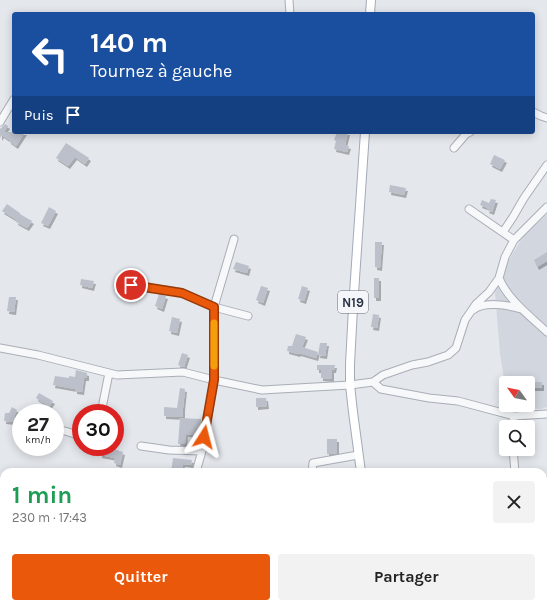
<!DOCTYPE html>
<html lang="fr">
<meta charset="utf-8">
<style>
body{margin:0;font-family:Karla,sans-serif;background:#f2f2f2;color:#222;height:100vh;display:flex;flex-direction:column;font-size:15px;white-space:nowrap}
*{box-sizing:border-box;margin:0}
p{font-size:13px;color:#767676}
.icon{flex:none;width:22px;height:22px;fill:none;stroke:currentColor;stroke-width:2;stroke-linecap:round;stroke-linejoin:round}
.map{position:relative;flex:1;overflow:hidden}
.panel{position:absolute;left:0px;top:468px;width:547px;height:140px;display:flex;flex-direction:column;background:#fff;border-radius:12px 12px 0 0;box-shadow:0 2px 10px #0003}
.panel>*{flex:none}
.banner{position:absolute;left:12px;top:12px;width:523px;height:122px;border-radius:4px;box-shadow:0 2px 10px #0003;background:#1a4fa0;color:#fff;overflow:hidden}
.needle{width:26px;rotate:303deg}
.fabs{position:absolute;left:499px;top:376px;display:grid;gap:8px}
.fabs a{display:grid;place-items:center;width:36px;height:36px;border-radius:4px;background:#fff;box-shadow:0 2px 10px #0003;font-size:20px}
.speed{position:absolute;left:12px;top:404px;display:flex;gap:8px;font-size:20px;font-weight:700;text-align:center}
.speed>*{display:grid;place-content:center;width:52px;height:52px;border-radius:50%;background:#fff;box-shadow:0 2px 10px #0003;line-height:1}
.speed small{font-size:10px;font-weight:400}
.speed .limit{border:6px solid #d22;background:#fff;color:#111}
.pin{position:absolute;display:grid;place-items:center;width:34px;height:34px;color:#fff;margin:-17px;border:2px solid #fff;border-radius:50%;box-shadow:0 1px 4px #0007}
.me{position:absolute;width:44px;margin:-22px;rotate:9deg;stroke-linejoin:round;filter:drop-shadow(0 0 3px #0008)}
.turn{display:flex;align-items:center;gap:14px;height:84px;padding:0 12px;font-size:18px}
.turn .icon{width:52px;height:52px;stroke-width:2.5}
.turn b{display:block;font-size:28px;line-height:34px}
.then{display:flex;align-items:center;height:38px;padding:0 12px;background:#0003;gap:8px;font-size:15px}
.round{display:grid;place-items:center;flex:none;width:42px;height:42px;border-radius:4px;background:#f2f2f2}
.headline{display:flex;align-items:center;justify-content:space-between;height:68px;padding:0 12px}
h1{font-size:24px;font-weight:700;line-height:30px;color:#1e9e55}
.primary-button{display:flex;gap:8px;margin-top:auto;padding:8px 12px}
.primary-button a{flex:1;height:46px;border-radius:4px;background:#ea580c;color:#fff;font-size:16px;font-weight:700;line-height:46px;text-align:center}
.primary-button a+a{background:#f2f2f2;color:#222}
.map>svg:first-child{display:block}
.built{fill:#d2d6de}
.building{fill:#bbc0ca;filter:url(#shadow)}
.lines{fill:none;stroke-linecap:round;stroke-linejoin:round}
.minor-casing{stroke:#a9aeb7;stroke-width:9}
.major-casing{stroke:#a3abb8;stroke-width:10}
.minor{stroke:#f7f8fa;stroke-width:7}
.major{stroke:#fff;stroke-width:8}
.route-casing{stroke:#983908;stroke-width:10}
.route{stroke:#ea580c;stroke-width:7}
.slow{stroke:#f59e0b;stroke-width:7}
.labels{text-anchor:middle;stroke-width:4;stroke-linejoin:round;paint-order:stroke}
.shield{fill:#f4f6f9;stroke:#676e7b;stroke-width:1}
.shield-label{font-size:13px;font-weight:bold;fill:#2b3445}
</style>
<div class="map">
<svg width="547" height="608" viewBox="0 0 547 608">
<defs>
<filter id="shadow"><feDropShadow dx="2" dy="3" stdDeviation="0" flood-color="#0004"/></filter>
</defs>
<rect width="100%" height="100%" fill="#e4e7ec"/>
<!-- built -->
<path class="built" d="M547,214V407L541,409H509L508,405H528V383H506V390L500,354L495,292L503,270L524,235Z"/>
<!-- building -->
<path class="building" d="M5,124L8,126L4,132H25L16,146L9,141V140L2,135L0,138V129Z
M337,132H348L345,145L349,146L347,152L334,149L336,141L334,140Z
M66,143L89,158L85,164L75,157L68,166L56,158Z
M494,155L505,160L500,169L490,164Z
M390,185L406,188L404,195L389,192Z
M491,199L496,200L492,212L487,210L488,208L480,205L482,200L489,203Z
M7,204L20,213V214L32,221L27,228L16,222L17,220L2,211Z
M49,207L56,211L48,226L41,223Z
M375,242H382L380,268L375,267Z
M547,252V261L537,267L534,260Z
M236,262L249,266L247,273L233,269Z
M374,278H379V298H374Z
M81,279L94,281L92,288L80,285Z
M261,286L268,288L263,303L256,300Z
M302,286L308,288L304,301L298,299Z
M159,294L166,296L162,309L155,306Z
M9,297H16L14,312L7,311Z
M373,314L379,315L377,328L371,327Z
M172,317L180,319L177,333L169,331Z
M296,334L306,337L302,347L318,352L316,358L299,353L298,354L287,351L288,346H292Z
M320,343H327L325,356L318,355Z
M182,353L188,355L184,367L178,365Z
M317,365H335L334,370H332V379L321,378V370H317Z
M76,370L87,373V378H84L82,392L75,391V389L53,385L55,376L69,378V376L75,377Z
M528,382H542V388H528Z
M180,388L185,389L183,408V417L164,416V407L177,408Z
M39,393L53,401L49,407L36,398Z
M256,398H266L267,406L256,407Z
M12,407L17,410L14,417L16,419L13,422L4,421L5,413H9Z
M180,418L201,419L200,435L186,434L185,444H178Z
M327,439H337V453L327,454Z
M101,447H116V450L123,452L120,465L114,463L115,458L100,455Z
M173,458L192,460L191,465L183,464L182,472H171Z"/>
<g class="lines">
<defs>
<path id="minor" d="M289,0L290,14
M533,112L541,116L547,118
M0,122L14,99
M454,148L466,134L470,132
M469,209L514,240
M503,232L513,217L524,198L547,165
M499,278C507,299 531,317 547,332
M119,283L183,293L214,307L248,316
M473,310C484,301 508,305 521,309
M0,348L38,355L117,375L183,372L214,380L262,390L350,385L373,382L383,375L412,365L428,362L448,355L456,348L465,320L476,304L489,292L499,278L505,257L514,240L547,207
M373,382L381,389L429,398L458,401L514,416L547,414
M101,413L109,373
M512,427L514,416
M65,431L81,436
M141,446L169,450L202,451
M513,449L515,472
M196,472L202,451L214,380V307L234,239
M312,472L313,463L358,455
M221,604L222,608
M299,604V608
M86,608L88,604
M149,608L150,604
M257,608L268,604
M361,608L366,604
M525,608V604"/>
<path id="major" d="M370,14L371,0
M361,472L353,412L350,385V364L353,308L365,132
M409,604L412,608"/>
</defs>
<!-- minor casing -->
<use href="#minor" class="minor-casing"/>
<!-- major casing -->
<use href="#major" class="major-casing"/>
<!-- minor -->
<use href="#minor" class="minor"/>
<!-- major -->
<use href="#major" class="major"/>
</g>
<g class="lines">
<defs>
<path id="route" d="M131,285L182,293L214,307V380L204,437"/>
</defs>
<!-- route casing -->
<use href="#route" class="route-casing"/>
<!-- route -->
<use href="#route" class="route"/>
<!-- slow -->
<path class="slow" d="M214,323V366"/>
</g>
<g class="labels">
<!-- shield labels -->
<rect class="shield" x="338" y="291" width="30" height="22" rx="3"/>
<g class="shield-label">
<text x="353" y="307">N19</text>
</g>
</g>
</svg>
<div class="fabs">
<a><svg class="needle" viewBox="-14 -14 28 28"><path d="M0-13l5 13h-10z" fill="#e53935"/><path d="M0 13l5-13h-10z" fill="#767676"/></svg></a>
<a><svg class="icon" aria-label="search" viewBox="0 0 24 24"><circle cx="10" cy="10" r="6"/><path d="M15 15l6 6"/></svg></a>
</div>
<div class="speed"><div>27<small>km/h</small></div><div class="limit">30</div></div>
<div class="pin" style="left:131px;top:285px;background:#d93025"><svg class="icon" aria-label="arrive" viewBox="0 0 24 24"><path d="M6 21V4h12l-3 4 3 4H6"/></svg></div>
<svg class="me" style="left:204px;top:437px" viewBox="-20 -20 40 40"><path d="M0-17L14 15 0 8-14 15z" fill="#ea580c" stroke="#fff" stroke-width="4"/></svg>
<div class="banner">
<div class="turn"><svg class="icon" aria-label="left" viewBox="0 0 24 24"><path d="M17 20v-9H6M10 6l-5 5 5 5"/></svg><div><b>140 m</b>Tournez à gauche</div></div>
<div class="then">Puis<svg class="icon" aria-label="arrive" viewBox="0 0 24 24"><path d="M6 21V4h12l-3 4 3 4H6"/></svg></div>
</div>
<section class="panel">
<div class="headline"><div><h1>1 min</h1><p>230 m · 17:43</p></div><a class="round"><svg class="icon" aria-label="close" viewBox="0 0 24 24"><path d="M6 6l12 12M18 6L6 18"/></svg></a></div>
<div class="primary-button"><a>Quitter</a><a>Partager</a></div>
</section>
</div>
